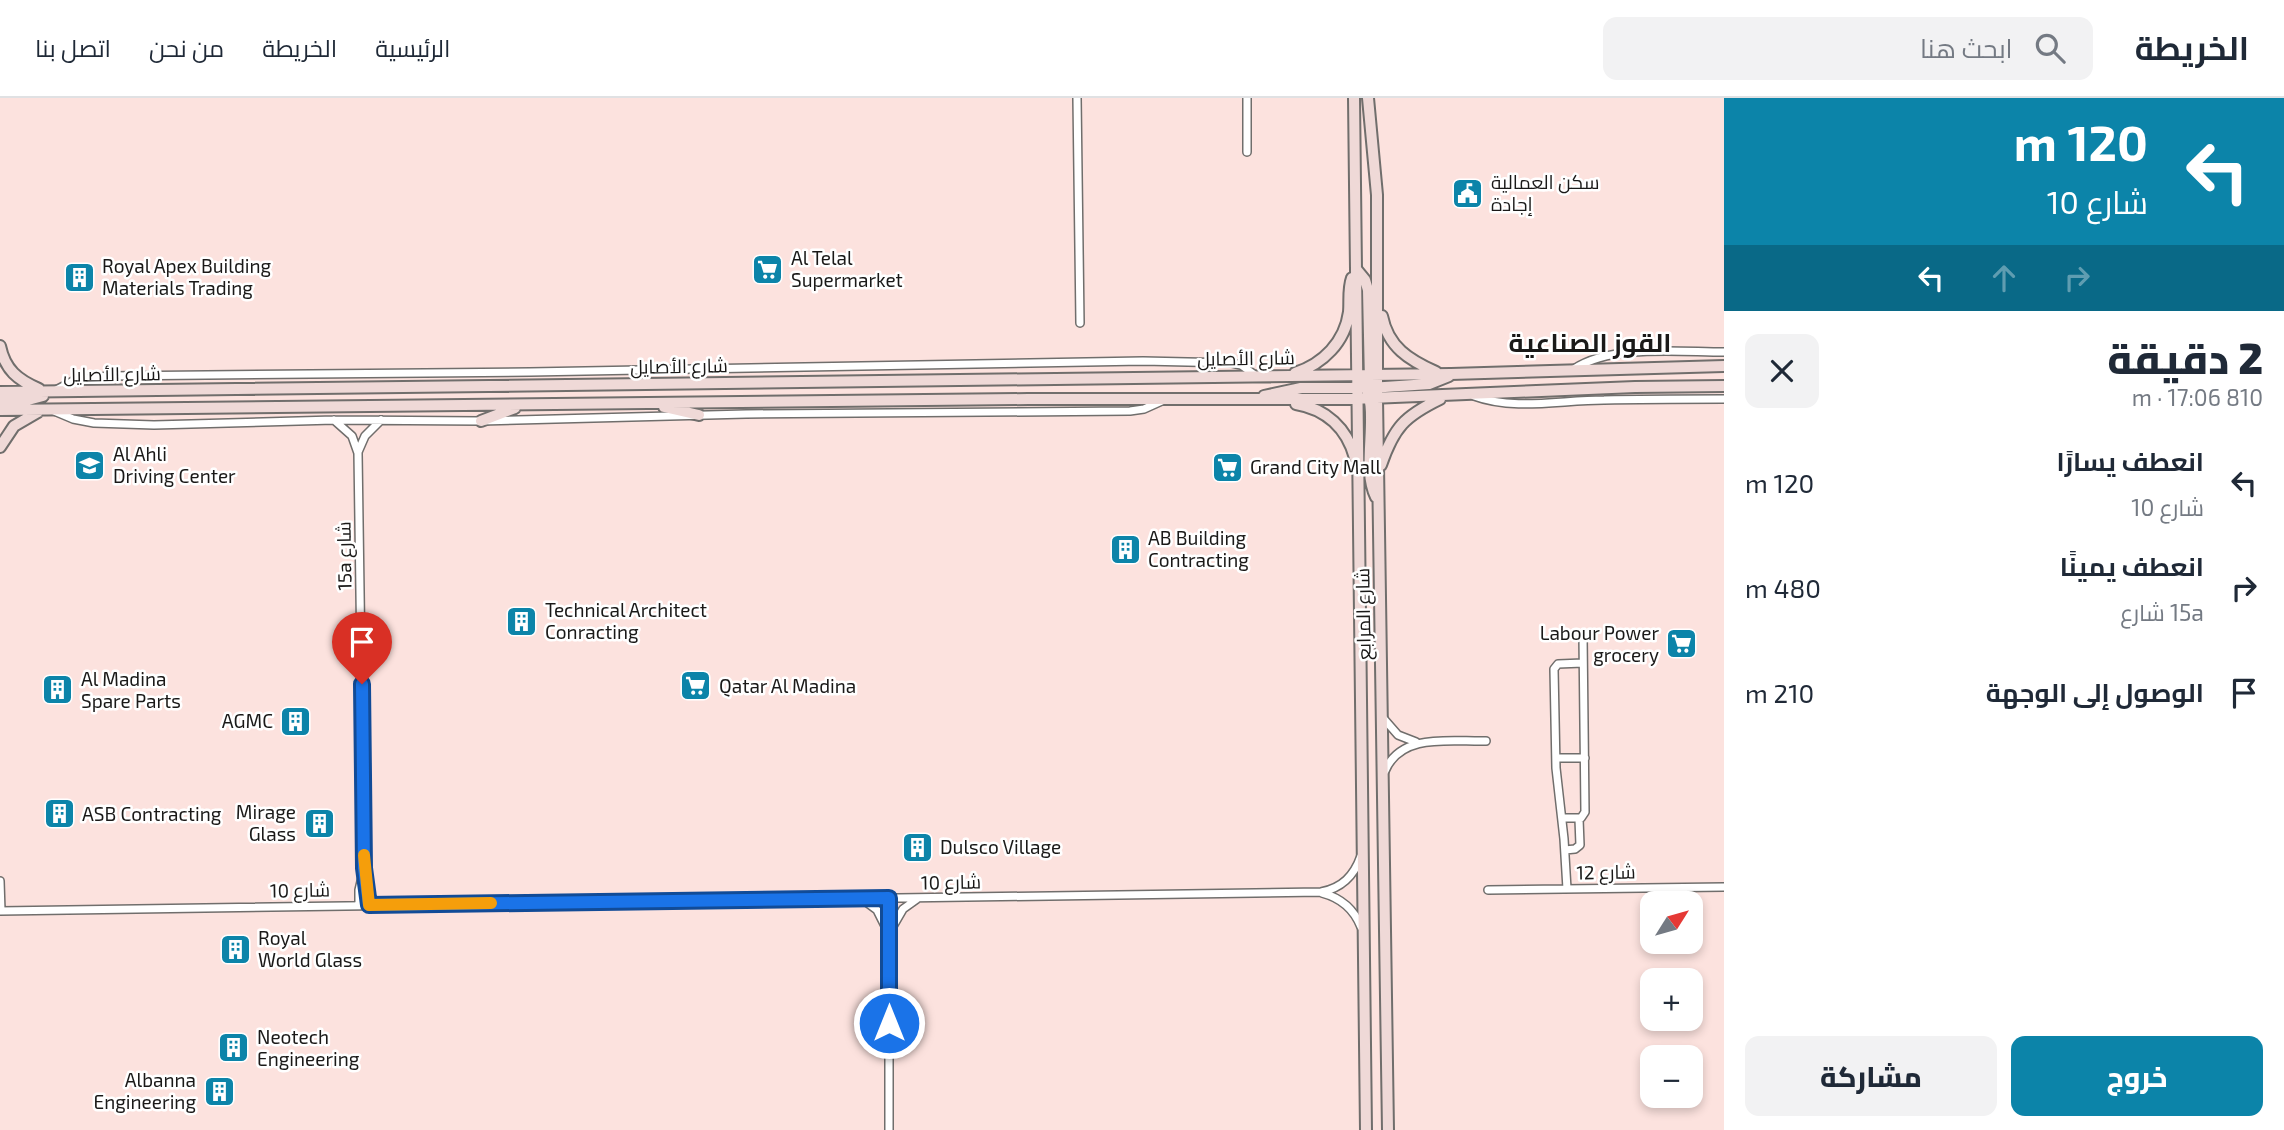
<!DOCTYPE html>
<html lang="ar">
<meta charset="utf-8">
<style>
body{margin:0;font-family:"Exo 2",Cairo,sans-serif;background:#f2f2f3;color:#1f2937;direction:rtl;height:100vh;display:flex;flex-direction:column;font-size:26px;white-space:nowrap}
*{box-sizing:border-box;margin:0}
p{font-size:23px;color:#747a83}
.icon{flex:none;width:38px;height:38px;fill:none;stroke:currentColor;stroke-width:2;stroke-linecap:round;stroke-linejoin:round}
.map{position:relative;flex:1;overflow:hidden;direction:ltr}
.panel{display:flex;flex-direction:column;background:#fff;width:560px}
.panel>*{flex:none}
.guide{background:#0c84a9;color:#fff;overflow:hidden}
.needle{width:46px;rotate:53deg}
.controls{position:absolute;left:1640px;top:793px;display:grid;gap:14px}
.controls a{display:grid;place-items:center;width:63px;height:63px;border-radius:14px;background:#fff;box-shadow:0 4px 10px #0003;font-size:35px}
.pin{position:absolute;display:grid;place-items:center;width:60px;height:60px;color:#fff;margin:-72px -30px;border-radius:50% 50% 50% 0;rotate:-45deg;box-shadow:0 0 7px #0007}
.pin .icon{rotate:45deg}
.me{position:absolute;width:77px;margin:-38px;rotate:0deg;stroke-linejoin:round;filter:drop-shadow(0 0 5px #0008)}
.turn{display:flex;align-items:center;gap:24px;height:147px;padding:0 21px;font-size:32px}
.turn .icon{width:91px;height:91px;stroke-width:2.5}
.turn b{display:block;font-size:49px;line-height:60px}
.lanes{display:flex;align-items:center;height:66px;padding:0 21px;background:#0003;justify-content:center;gap:35px;direction:ltr}
.lanes .off{opacity:.35}
.round{display:grid;place-items:center;flex:none;width:74px;height:74px;border-radius:14px;background:#f2f2f3}
.headline{display:flex;align-items:center;justify-content:space-between;height:119px;padding:0 21px}
h1{font-size:42px;font-weight:800;line-height:52px}
.cta{display:flex;gap:14px;margin-top:auto;padding:14px 21px}
.cta a{flex:1;height:80px;border-radius:14px;background:#0c84a9;color:#fff;font-size:28px;font-weight:800;line-height:80px;text-align:center}
.cta a+a{background:#f2f2f3;color:#1f2937}
ul{padding:0;list-style:none}
li{display:flex;align-items:center;gap:21px;height:105px;padding:0 21px}
li div{flex:1}
li b{display:block;font-size:26px}
li em{font-style:normal}
header{display:flex;align-items:center;gap:42px;box-sizing:border-box;height:98px;padding:0 35px;background:#fff;border-bottom:2px solid #e0e1e3}
header strong{font-size:33px}
nav{display:flex;gap:38px;margin-inline-start:auto;font-size:24px}
.search{width:490px;height:63px;background:#f2f2f3;display:flex;align-items:center;gap:18px;box-sizing:border-box;padding:0 24px;border-radius:14px;color:#747a83;font-size:26px}
main{display:flex;flex:1;min-height:0}
.map>svg:first-child{display:block}
.industrial{fill:#fce2de;fill-rule:evenodd}
.lines{fill:none;stroke-linecap:round;stroke-linejoin:round}
.minor-casing{stroke:#706e6c;stroke-width:10}
.secondary-casing{stroke:#706e6c;stroke-width:14}
.minor{stroke:#fff;stroke-width:7}
.secondary{stroke:#efd9d7;stroke-width:10}
.route-casing{stroke:#114b97;stroke-width:18}
.route{stroke:#1a73e8;stroke-width:12}
.slow{stroke:#f59e0b;stroke-width:12}
.labels{text-anchor:middle;stroke-width:5;stroke-linejoin:round;paint-order:stroke}
.poi-label{font-size:19px;fill:#1a1918;stroke:#fff;text-anchor:start}
.street-label{font-size:19px;fill:#1a1918;stroke:#fff}
.district-label{font-size:26px;font-weight:bold;fill:#1a1918;stroke:#fff}
</style>
<header>
<strong>الخريطة</strong>
<div class="search"><svg class="icon" aria-label="search" viewBox="0 0 24 24"><circle cx="10" cy="10" r="6"/><path d="M15 15l6 6"/></svg>ابحث هنا</div>
<nav><a>الرئيسية</a><a>الخريطة</a><a>من نحن</a><a>اتصل بنا</a></nav>
</header>
<main>
<section class="panel">
<div class="guide">
<div class="turn"><svg class="icon" aria-label="left" viewBox="0 0 24 24"><path d="M17 20v-9H6M10 6l-5 5 5 5"/></svg><div><b>120 m</b>شارع 10</div></div>
<div class="lanes"><svg class="icon" aria-label="left" viewBox="0 0 24 24"><path d="M17 20v-9H6M10 6l-5 5 5 5"/></svg><svg class="icon off" aria-label="ahead" viewBox="0 0 24 24"><path d="M12 20V5M6 11l6-6 6 6"/></svg><svg class="icon off" aria-label="right" viewBox="0 0 24 24"><path d="M7 20v-9h11M14 6l5 5-5 5"/></svg></div>
</div>
<div class="headline"><div><h1>2 دقيقة</h1><p>810 m · 17:06</p></div><a class="round"><svg class="icon" aria-label="close" viewBox="0 0 24 24"><path d="M6 6l12 12M18 6L6 18"/></svg></a></div>
<ul>
<li><svg class="icon" aria-label="left" viewBox="0 0 24 24"><path d="M17 20v-9H6M10 6l-5 5 5 5"/></svg><div><b>انعطف يسارًا</b><p>شارع 10</p></div><em>120 m</em></li>
<li><svg class="icon" aria-label="right" viewBox="0 0 24 24"><path d="M7 20v-9h11M14 6l5 5-5 5"/></svg><div><b>انعطف يمينًا</b><p>15a شارع</p></div><em>480 m</em></li>
<li><svg class="icon" aria-label="arrive" viewBox="0 0 24 24"><path d="M6 21V4h12l-3 4 3 4H6"/></svg><div><b>الوصول إلى الوجهة</b></div><em>210 m</em></li>
</ul>
<div class="cta"><a>خروج</a><a>مشاركة</a></div>
</section>
<div class="map">
<svg width="1724" height="1032" viewBox="0 0 1724 1032">
<rect width="100%" height="100%" fill="#f5f2f0"/>
<!-- industrial -->
<path class="industrial" d="M0,0H1724V1032H0ZM1652,805H1690V844H1652ZM1652,882H1690V920H1652ZM1652,959H1690V998H1652Z"/>
<g class="lines">
<defs>
<path id="minor" d="M1077,0L1080,225
M1247,54V0
M1574,271C1612,246 1680,254 1724,254
M56,292L73,283L108,278L530,274L1143,263L1232,265L1241,267L1255,277
M1474,298C1515,313 1560,302 1604,302C1644,301 1684,301 1724,301
M54,313L73,321L94,325L154,327L334,322L481,323L746,316L1130,313L1144,311L1164,302
M334,322L352,338L358,355L364,770L369,807
M358,354L365,338L381,322
M1384,621L1398,637L1416,644
M1556,660H1585
M1385,673C1401,634 1452,644 1486,643
M1562,720H1581L1585,714L1583,538
M1565,752L1575,751L1580,747L1579,721
M0,783L1,813
M1567,791L1564,741L1556,670L1554,571L1558,566L1583,565
M1488,792L1724,789
M1322,795C1341,800 1354,811 1361,829
M889,800V1032
M862,801L877,812L887,832
M359,807V792L364,771
M0,813L1321,794C1342,790 1354,778 1361,758
M892,830L903,811L917,801"/>
<path id="secondary" d="M1354,0L1366,1032
M1368,0L1377,97V300L1388,1032
M1356,171L1365,182L1368,192L1370,284
M1382,218C1388,249 1409,262 1436,274
M0,248C5,272 18,282 39,291
M1295,275C1323,266 1345,244 1349,214C1350,202 1348,191 1352,180
M1360,279C1384,308 1359,365 1376,399
M1370,290L1429,286L1449,278
M0,294L1451,276L1724,268
M1264,298L1301,290H1352L1362,288
M0,303L28,302L43,298
M1296,306C1326,311 1347,330 1355,360
M664,309L699,317
M0,312L1028,301H1347L1635,289L1724,288
M481,323L515,310
M0,349L14,328L38,314
M1381,367C1394,329 1405,318 1440,301"/>
</defs>
<!-- minor casing -->
<use href="#minor" class="minor-casing"/>
<!-- secondary casing -->
<use href="#secondary" class="secondary-casing"/>
<!-- minor -->
<use href="#minor" class="minor"/>
<!-- secondary -->
<use href="#secondary" class="secondary"/>
</g>
<g class="lines">
<defs>
<path id="route" d="M362,586L364,770L369,807L889,800V925"/>
</defs>
<!-- route casing -->
<use href="#route" class="route-casing"/>
<!-- route -->
<use href="#route" class="route"/>
<!-- slow -->
<path class="slow" d="M364,757L369,807L491,805"/>
</g>
<!-- icons -->
<defs>
<symbol id="civic-square" viewBox="-11 -11 22 22"><rect x="-9" y="-9" width="18" height="18" rx="4" fill="#0c84a9" stroke="#fff"/><path d="M-.6-6.5H3V-4.5H.6V-3L4-1V1h2V6H-6V1h2V-1L-.6-3ZM-1.2 2.5V6h2.4V2.5Z" fill="#fff"/></symbol>
<symbol id="supermarket-square" viewBox="-11 -11 22 22"><rect x="-9" y="-9" width="18" height="18" rx="4" fill="#0c84a9" stroke="#fff"/><path d="M-6-5.5h2.5l.6 2H6L4.5 2H-2.5L-4.4-4H-6ZM-1.5 3.2a1.3 1.3 0 1 0 .1 0ZM3 3.2a1.3 1.3 0 1 0 .1 0Z" fill="#fff"/></symbol>
<symbol id="building-square" viewBox="-11 -11 22 22"><rect x="-9" y="-9" width="18" height="18" rx="4" fill="#0c84a9" stroke="#fff"/><path d="M-4-6H4V6H1V3H-1V6H-4ZM-2.5-4.3h1.7v1.8h-1.7ZM.8-4.3h1.7v1.8H.8ZM-2.5-1h1.7V.8h-1.7ZM.8-1h1.7V.8H.8Z" fill="#fff"/></symbol>
<symbol id="school-square" viewBox="-11 -11 22 22"><rect x="-9" y="-9" width="18" height="18" rx="4" fill="#0c84a9" stroke="#fff"/><path d="M0-5L7-2L0 1L-7-2ZM-4 1L0 2.5L4 1V4Q0 6-4 4Z" fill="#fff"/></symbol>
</defs>
<g fill-rule="evenodd">
<use href="#civic-square" x="1450" y="78" width="35" height="35"/>
<use href="#supermarket-square" x="750" y="154" width="35" height="35"/>
<use href="#building-square" x="62" y="162" width="35" height="35"/>
<use href="#school-square" x="72" y="350" width="35" height="35"/>
<use href="#supermarket-square" x="1210" y="352" width="35" height="35"/>
<use href="#building-square" x="1108" y="434" width="35" height="35"/>
<use href="#building-square" x="504" y="506" width="35" height="35"/>
<use href="#supermarket-square" x="1664" y="528" width="35" height="35"/>
<use href="#supermarket-square" x="678" y="570" width="35" height="35"/>
<use href="#building-square" x="40" y="574" width="35" height="35"/>
<use href="#building-square" x="278" y="606" width="35" height="35"/>
<use href="#building-square" x="42" y="698" width="35" height="35"/>
<use href="#building-square" x="302" y="708" width="35" height="35"/>
<use href="#building-square" x="900" y="732" width="35" height="35"/>
<use href="#building-square" x="218" y="834" width="35" height="35"/>
<use href="#building-square" x="216" y="932" width="35" height="35"/>
<use href="#building-square" x="202" y="976" width="35" height="35"/>
</g>
<g class="labels">
<!-- poi labels -->
<g class="poi-label">
<text x="1491" y="91">سكن العمالية<tspan x="1491" dy="22">إجادة</tspan></text>
<text x="791" y="167">Al Telal<tspan x="791" dy="22">Supermarket</tspan></text>
<text x="102" y="175">Royal Apex Building<tspan x="102" dy="22">Materials Trading</tspan></text>
<text x="113" y="363">Al Ahli<tspan x="113" dy="22">Driving Center</tspan></text>
<text x="1250" y="376">Grand City Mall</text>
<text x="1148" y="447">AB Building<tspan x="1148" dy="22">Contracting</tspan></text>
<text x="545" y="519">Technical Architect<tspan x="545" dy="22">Conracting</tspan></text>
<text x="1659" y="542" text-anchor="end">Labour Power<tspan x="1659" dy="22">grocery</tspan></text>
<text x="81" y="588">Al Madina<tspan x="81" dy="22">Spare Parts</tspan></text>
<text x="719" y="595">Qatar Al Madina</text>
<text x="273" y="630" text-anchor="end">AGMC</text>
<text x="296" y="721" text-anchor="end">Mirage<tspan x="296" dy="22">Glass</tspan></text>
<text x="82" y="723">ASB Contracting</text>
<text x="940" y="756">Dulsco Village</text>
<text x="258" y="847">Royal<tspan x="258" dy="22">World Glass</tspan></text>
<text x="257" y="946">Neotech<tspan x="257" dy="22">Engineering</tspan></text>
<text x="196" y="989" text-anchor="end">Albanna<tspan x="196" dy="22">Engineering</tspan></text>
</g>
<!-- street labels -->
<g class="street-label">
<text transform="translate(1246 260) rotate(-1)" y="7">شارع الأصايل</text>
<text transform="translate(679 268) rotate(-1)" y="7">شارع الأصايل</text>
<text transform="translate(112 276) rotate(-1)" y="7">شارع الأصايل</text>
<text transform="translate(344 458) rotate(-91)" y="7">15a شارع</text>
<text transform="translate(1363 516) rotate(-91)" y="7">شارع المرابع</text>
<text transform="translate(1606 774) rotate(-1)" y="7">شارع 12</text>
<text transform="translate(951 784) rotate(-1)" y="7">شارع 10</text>
<text transform="translate(300 792) rotate(-1)" y="7">شارع 10</text>
</g>
<!-- district labels -->
<g class="district-label">
<text x="1590" y="254">القوز الصناعية</text>
</g>
</g>
</svg>
<div class="controls">
<a><svg class="needle" viewBox="-14 -14 28 28"><path d="M0-13l5 13h-10z" fill="#e53935"/><path d="M0 13l5-13h-10z" fill="#747a83"/></svg></a>
<a>+</a>
<a>−</a>
</div>
<div class="pin" style="left:362px;top:586px;background:#d93025"><svg class="icon" aria-label="arrive" viewBox="0 0 24 24"><path d="M6 21V4h12l-3 4 3 4H6"/></svg></div>
<svg class="me" style="left:889px;top:925px" viewBox="-20 -20 40 40"><circle r="17" fill="#1a73e8" stroke="#fff" stroke-width="3"/><path d="M0-11L8 9 0 5-8 9z" fill="#fff"/></svg>
</div>
</main>
